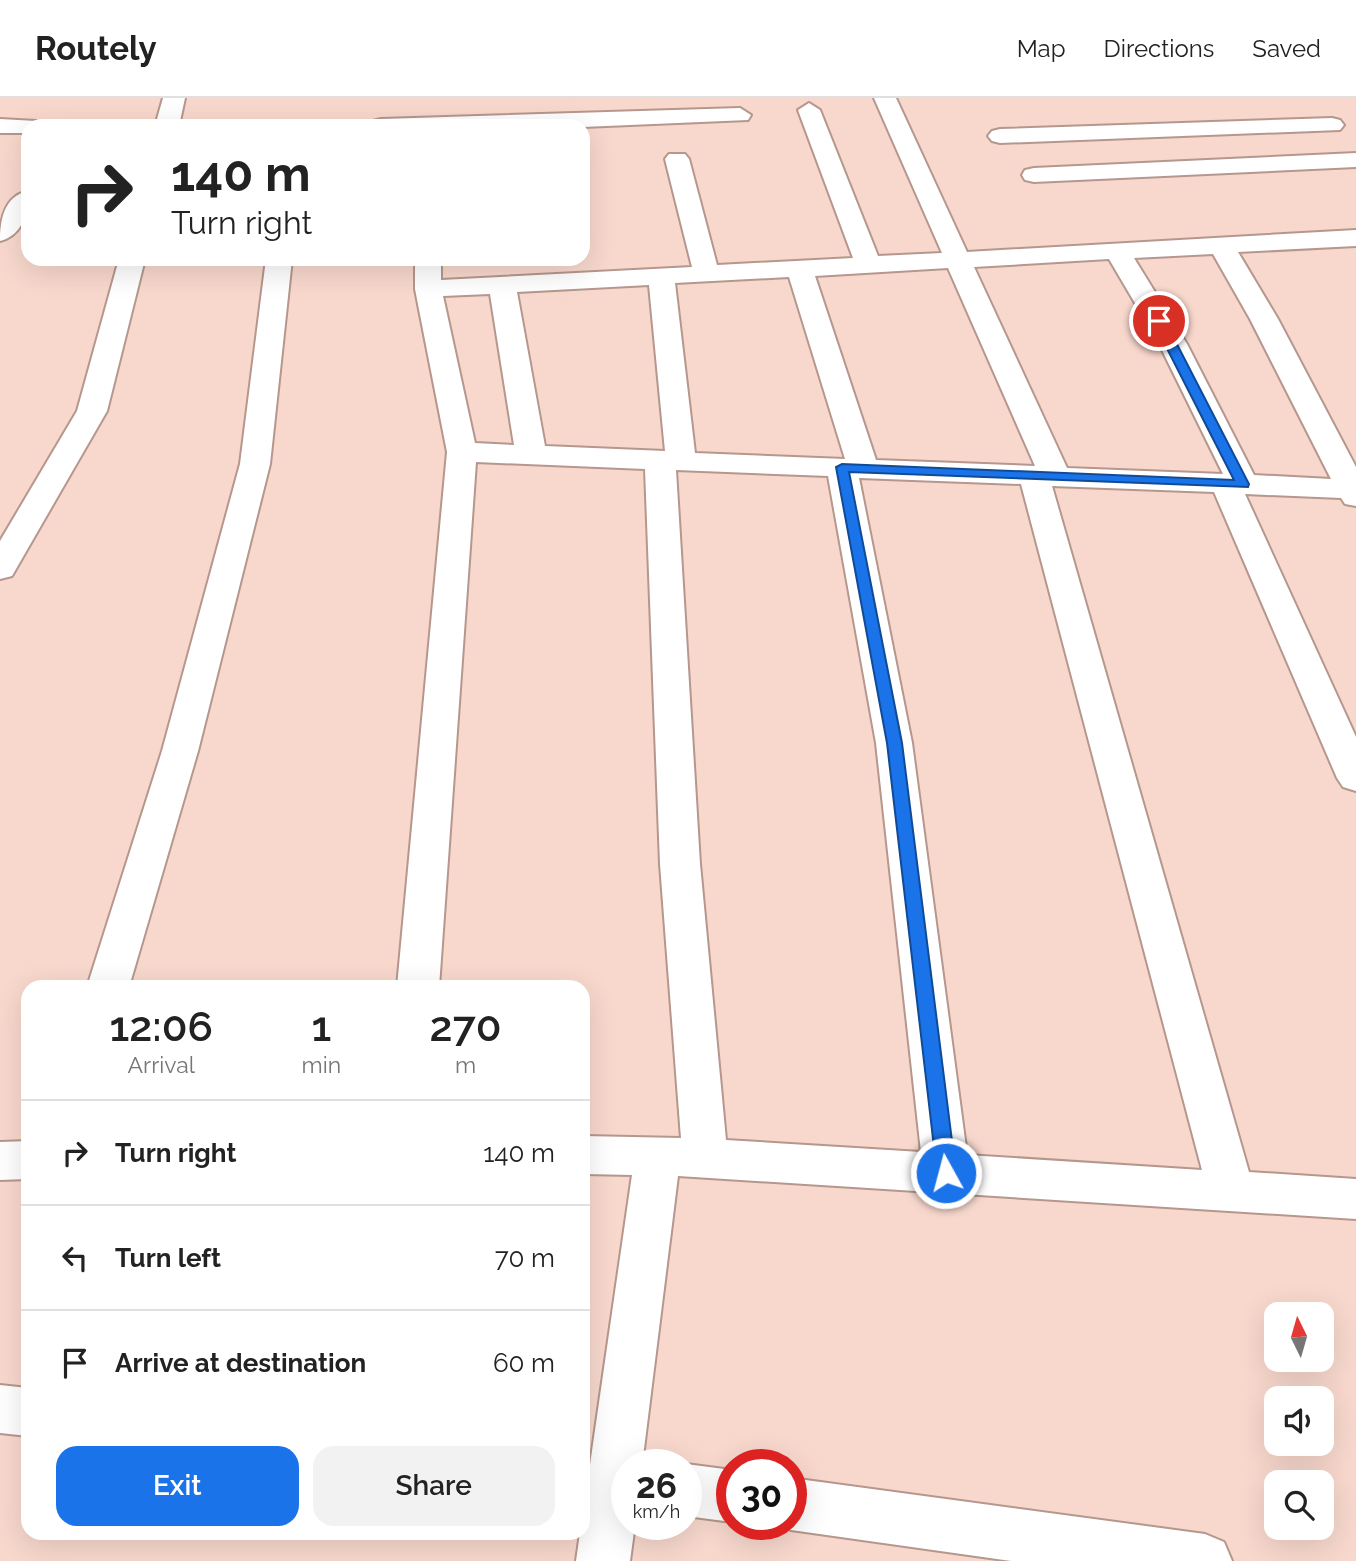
<!DOCTYPE html>
<style>
body{margin:0;font-family:Raleway,sans-serif;background:#f2f2f2;color:#222;height:100vh;display:flex;flex-direction:column;font-size:26px;white-space:nowrap}
*{box-sizing:border-box;margin:0}
p{font-size:23px;color:#767676}
.icon{flex:none;width:38px;height:38px;fill:none;stroke:currentColor;stroke-width:2;stroke-linecap:round;stroke-linejoin:round}
.map{position:relative;flex:1;overflow:hidden}
.side{position:absolute;left:21px;top:882px;width:569px;height:560px;display:flex;flex-direction:column;background:#fff;border-radius:21px;box-shadow:0 7px 28px #0002}
.side>*{flex:none}
.hud{position:absolute;left:21px;top:21px;width:569px;height:147px;border-radius:21px;box-shadow:0 7px 28px #0002;background:#fff;color:#222;overflow:hidden}
.needle{width:46px;rotate:355deg}
.controls{position:absolute;left:1264px;top:1204px;display:grid;gap:14px}
.controls a{display:grid;place-items:center;width:70px;height:70px;border-radius:14px;background:#fff;box-shadow:0 7px 28px #0002;font-size:35px}
.speed{position:absolute;left:611px;top:1351px;display:flex;gap:14px;font-size:35px;font-weight:700;text-align:center}
.speed>*{display:grid;place-content:center;width:91px;height:91px;border-radius:50%;background:#fff;box-shadow:0 7px 28px #0002;line-height:1}
.speed small{font-size:18px;font-weight:400}
.speed .limit{border:10px solid #d22;background:#fff;color:#111}
.pin{position:absolute;display:grid;place-items:center;width:60px;height:60px;color:#fff;margin:-30px;border:4px solid #fff;border-radius:50%;box-shadow:0 2px 7px #0007}
.me{position:absolute;width:77px;margin:-38px;rotate:353deg;stroke-linejoin:round;filter:drop-shadow(0 0 5px #0008)}
.turn{display:flex;align-items:center;gap:24px;height:147px;padding:0 35px;font-size:32px}
.turn .icon{width:91px;height:91px;stroke-width:2.5}
.turn b{display:block;font-size:49px;line-height:60px}
.eta{display:flex;justify-content:space-evenly;align-items:center;height:119px;text-align:center}
.eta b{font-size:42px;font-weight:600;line-height:49px}
.primary-button{display:flex;gap:14px;margin-top:auto;padding:14px 35px}
.primary-button a{flex:1;height:80px;border-radius:21px;background:#1a73e8;color:#fff;font-size:28px;font-weight:600;line-height:80px;text-align:center}
.primary-button a+a{background:#f2f2f2;color:#222}
ul{padding:0;list-style:none}
li{display:flex;align-items:center;gap:21px;height:105px;padding:0 35px;border-top:2px solid #e0e0e0}
li div{flex:1}
li b{display:block;font-size:26px}
li em{font-style:normal}
header{display:flex;align-items:center;gap:42px;box-sizing:border-box;height:98px;padding:0 35px;background:#fff;border-bottom:2px solid #e0e0e0}
header strong{font-size:33px}
nav{display:flex;gap:38px;margin-inline-start:auto;font-size:24px}
.map>svg:first-child{display:block}
.lines{fill:none;stroke-linecap:round;stroke-linejoin:round}
.minor-casing{stroke:#b5978d;stroke-width:4}
.tertiary-casing{stroke:#b5978d;stroke-width:4}
.minor{fill:#fff;fill-rule:evenodd}
.tertiary{fill:#fff;fill-rule:evenodd}
.route{fill:#1a73e8;stroke:#114b97;stroke-width:2}
</style>
<header>
<strong>Routely</strong>
<nav><a>Map</a><a>Directions</a><a>Saved</a></nav>
</header>
<div class="map">
<svg width="1356" height="1463" viewBox="0 0 1356 1463">
<rect width="100%" height="100%" fill="#f8d8cd"/>
<g class="lines">
<defs>
<path id="minor" d="M874,0H896L967,154L1356,132V148L1238,154L1278,221L1356,369V408L1345,406L1341,400L1245,396L1356,639V693L1343,689L1337,680L1214,394L1052,388L1249,1074L1356,1081V1121L678,1078L642,1367H626V1426H635L630,1463H576L580,1435H583V1415L632,1077L583,1076V1038L681,1040L660,766L645,371L476,364L439,889H397L447,354L415,191V161H441V182L692,169L665,61L669,56H685L689,61L717,167L853,160L798,12L809,5L820,12L878,158L942,155ZM1213,156L1250,221L1331,381L1254,377L1187,246L1134,160ZM1109,161L1159,246L1223,376L1067,370L974,169ZM948,170L1035,368L876,362L815,178ZM789,179L845,361L695,355L675,185ZM649,187L665,353L545,348L517,194ZM490,196L514,347L475,345L443,198ZM676,372L828,378L876,645L921,1054L726,1042L700,766ZM859,380L1021,386L1202,1072L967,1057L912,645Z
M740,10L751,17L748,22L583,29L369,28L373,23L381,21Z
M1332,20L1340,22L1344,27L1340,32L1000,45L992,43L988,38L992,33L1000,31Z
M0,21L36,23L40,28H28V35H0Z
M1356,55V69L1034,84L1025,82L1022,77L1025,72L1034,70Z
M28,93C28,113 24,137 0,143C0,122 4,98 28,93Z
M266,161H292L270,366L198,653L129,889H87L162,653L240,366Z
M28,1043V1081L0,1082V1044Z
M0,1287L28,1290V1338L0,1335Z
M686,1366L732,1372V1424L686,1418Z
M791,1380L1205,1436L1224,1444L1232,1463H1011L791,1432L777,1426H791Z"/>
<path id="tertiary" d="M163,0H185L179,28H155Z
M119,161H145L107,313L16,471L12,478L0,481V443L77,313Z"/>
</defs>
<!-- minor casing -->
<use href="#minor" class="minor-casing"/>
<!-- tertiary casing -->
<use href="#tertiary" class="tertiary-casing"/>
<!-- minor -->
<use href="#minor" class="minor"/>
<!-- tertiary -->
<use href="#tertiary" class="tertiary"/>
</g>
<!-- route -->
<path class="route" d="M1159,219L1165,223L1249,386L1248,389L849,374L902,645L956,1075L953,1080H940L937,1075L887,645L836,369L842,366L1234,382L1153,223Z"/>
</svg>
<div class="controls">
<a><svg class="needle" viewBox="-14 -14 28 28"><path d="M0-13l5 13h-10z" fill="#e53935"/><path d="M0 13l5-13h-10z" fill="#767676"/></svg></a>
<a><svg class="icon" aria-label="sound" viewBox="0 0 24 24"><path d="M4 9h4l5-4v14l-5-4H4zM17 9q2 3 0 6"/></svg></a>
<a><svg class="icon" aria-label="search" viewBox="0 0 24 24"><circle cx="10" cy="10" r="6"/><path d="M15 15l6 6"/></svg></a>
</div>
<div class="speed"><div>26<small>km/h</small></div><div class="limit">30</div></div>
<div class="pin" style="left:1159px;top:223px;background:#d93025"><svg class="icon" aria-label="arrive" viewBox="0 0 24 24"><path d="M6 21V4h12l-3 4 3 4H6"/></svg></div>
<svg class="me" style="left:946px;top:1075px" viewBox="-20 -20 40 40"><circle r="17" fill="#1a73e8" stroke="#fff" stroke-width="3"/><path d="M0-11L8 9 0 5-8 9z" fill="#fff"/></svg>
<div class="hud">
<div class="turn"><svg class="icon" aria-label="right" viewBox="0 0 24 24"><path d="M7 20v-9h11M14 6l5 5-5 5"/></svg><div><b>140 m</b>Turn right</div></div>
</div>
<section class="side">
<div class="eta">
<div><b>12:06</b><p>Arrival</p></div>
<div><b>1</b><p>min</p></div>
<div><b>270</b><p>m</p></div>
</div>
<ul>
<li><svg class="icon" aria-label="right" viewBox="0 0 24 24"><path d="M7 20v-9h11M14 6l5 5-5 5"/></svg><div><b>Turn right</b></div><em>140 m</em></li>
<li><svg class="icon" aria-label="left" viewBox="0 0 24 24"><path d="M17 20v-9H6M10 6l-5 5 5 5"/></svg><div><b>Turn left</b></div><em>70 m</em></li>
<li><svg class="icon" aria-label="arrive" viewBox="0 0 24 24"><path d="M6 21V4h12l-3 4 3 4H6"/></svg><div><b>Arrive at destination</b></div><em>60 m</em></li>
</ul>
<div class="primary-button"><a>Exit</a><a>Share</a></div>
</section>
</div>
